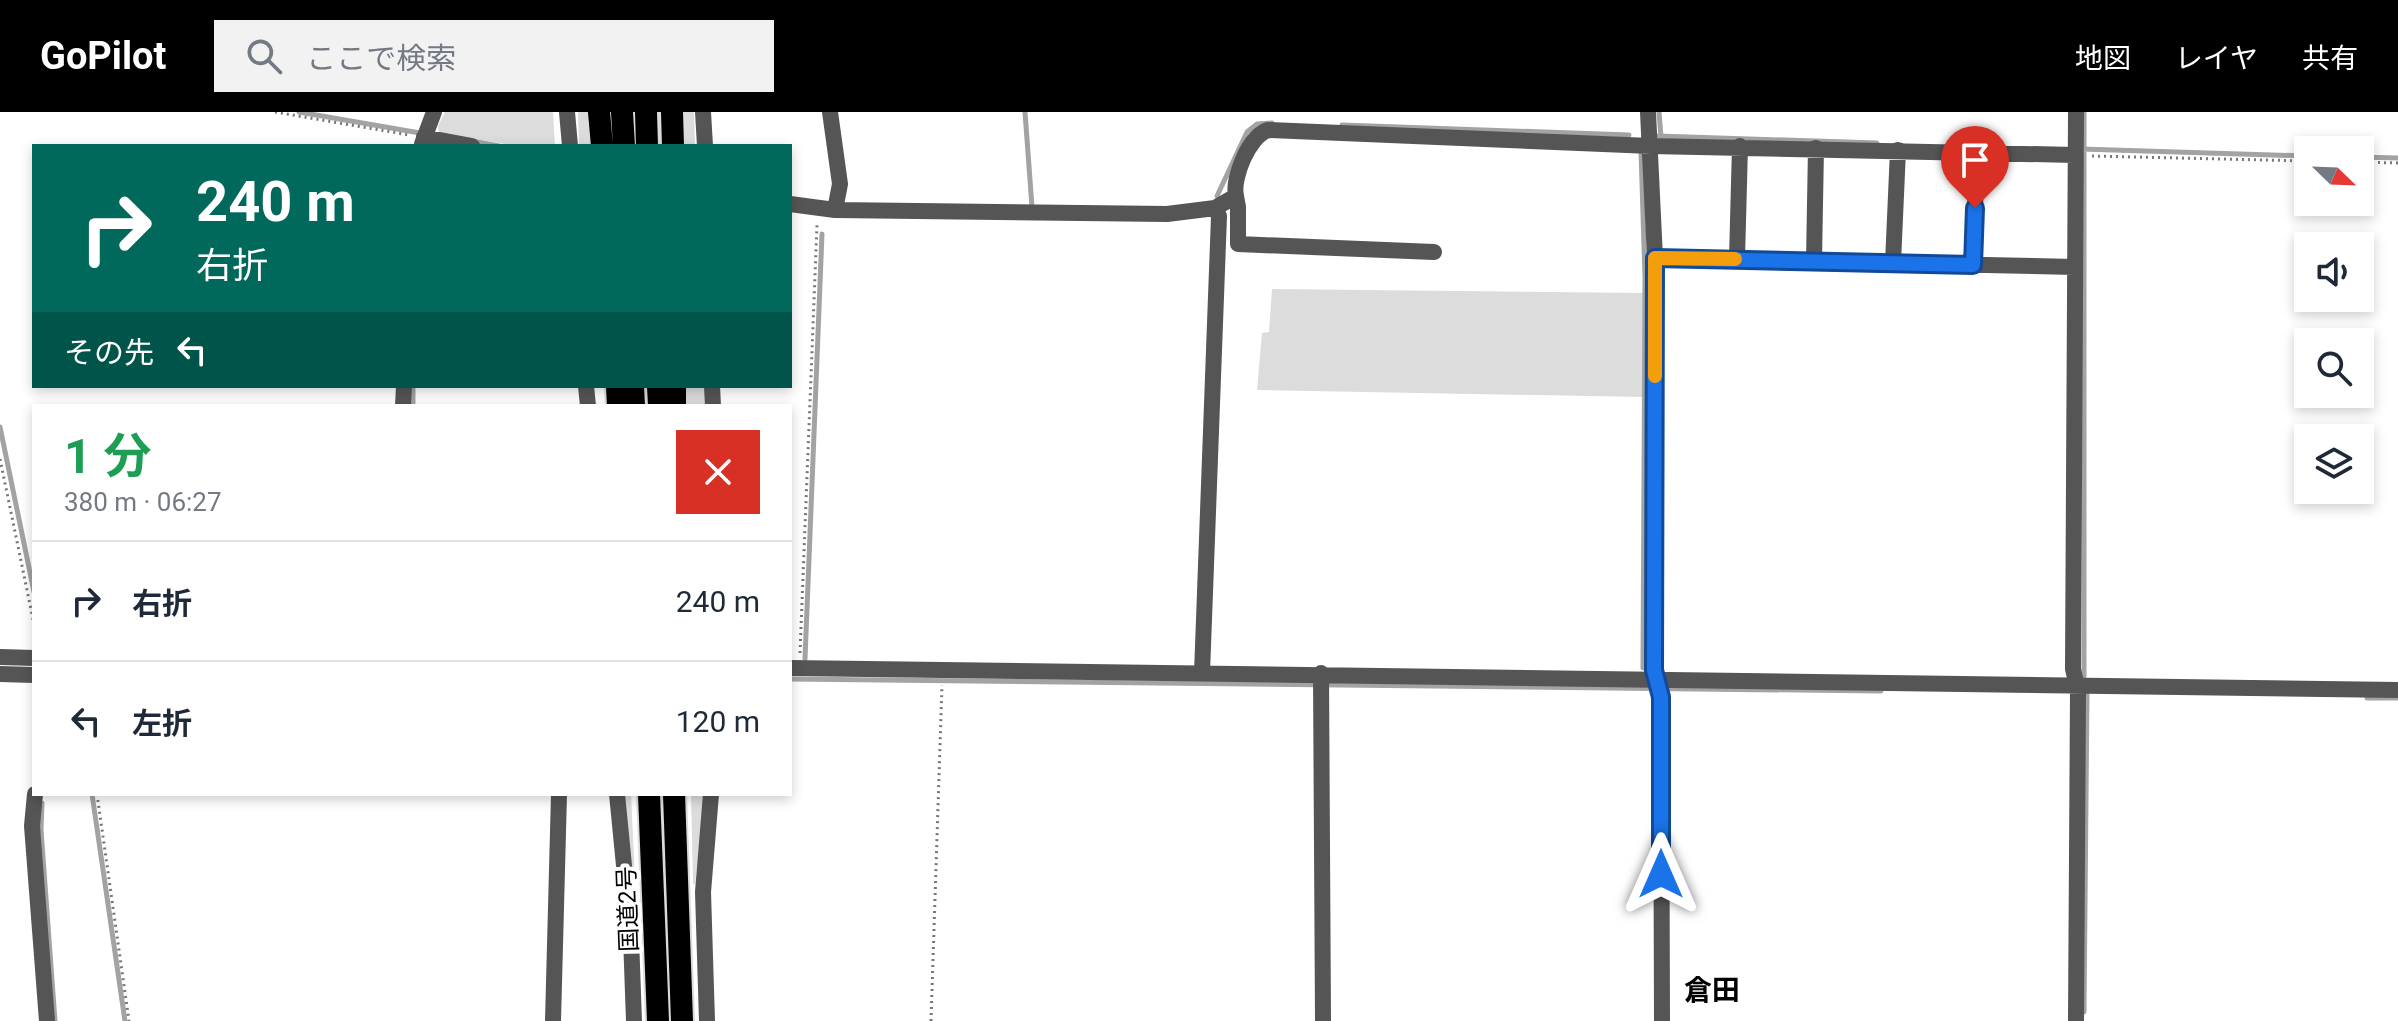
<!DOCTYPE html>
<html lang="ja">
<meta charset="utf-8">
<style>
body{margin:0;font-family:Roboto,"Noto Sans JP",sans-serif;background:#f2f2f3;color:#1f2937;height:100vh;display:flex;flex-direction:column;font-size:30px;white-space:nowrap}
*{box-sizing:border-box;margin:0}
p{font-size:26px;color:#747a83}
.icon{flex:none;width:44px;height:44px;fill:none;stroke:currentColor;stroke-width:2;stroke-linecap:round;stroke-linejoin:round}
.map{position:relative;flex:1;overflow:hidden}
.drawer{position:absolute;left:32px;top:292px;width:760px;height:392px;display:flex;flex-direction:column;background:#fff;border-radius:0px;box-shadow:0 4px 12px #0003}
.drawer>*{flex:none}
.hud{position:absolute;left:32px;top:32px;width:760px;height:244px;border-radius:0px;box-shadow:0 4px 12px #0003;background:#00695c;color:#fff;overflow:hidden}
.needle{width:52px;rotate:113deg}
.controls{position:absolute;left:2294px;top:24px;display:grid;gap:16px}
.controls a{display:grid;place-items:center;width:80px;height:80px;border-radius:0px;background:#fff;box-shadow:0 4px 12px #0003;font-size:40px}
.pin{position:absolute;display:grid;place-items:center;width:68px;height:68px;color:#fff;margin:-82px -34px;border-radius:50% 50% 50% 0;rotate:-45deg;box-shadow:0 0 8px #0007}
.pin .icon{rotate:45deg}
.me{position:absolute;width:88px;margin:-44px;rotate:0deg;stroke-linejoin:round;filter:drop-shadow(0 0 6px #0008)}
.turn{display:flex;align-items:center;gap:28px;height:168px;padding:0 32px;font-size:36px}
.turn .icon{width:104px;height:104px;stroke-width:2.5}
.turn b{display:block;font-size:56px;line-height:68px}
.then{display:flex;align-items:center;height:76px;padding:0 32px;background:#0003;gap:16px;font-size:30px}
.round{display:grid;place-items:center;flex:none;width:84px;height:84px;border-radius:0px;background:#f2f2f3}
.headline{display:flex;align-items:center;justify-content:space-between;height:136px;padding:0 32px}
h1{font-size:48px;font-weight:700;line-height:60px;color:#1e9e55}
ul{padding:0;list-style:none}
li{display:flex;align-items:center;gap:24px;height:120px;padding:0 32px;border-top:2px solid #e0e1e3}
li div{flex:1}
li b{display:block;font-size:30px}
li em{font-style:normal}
header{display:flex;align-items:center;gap:48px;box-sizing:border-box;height:112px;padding:0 40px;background:#000;color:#fff}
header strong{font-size:38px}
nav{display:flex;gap:44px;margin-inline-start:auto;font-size:28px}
.search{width:560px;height:72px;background:#f2f2f3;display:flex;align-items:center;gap:20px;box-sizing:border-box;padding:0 28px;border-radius:0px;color:#747a83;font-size:30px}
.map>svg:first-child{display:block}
.green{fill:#dcdcdc}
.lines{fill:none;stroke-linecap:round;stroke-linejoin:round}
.stream{stroke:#a3a3a3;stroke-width:5}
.trunk-casing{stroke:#dbdbdb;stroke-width:26}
.path{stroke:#777;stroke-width:3;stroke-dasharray:2 4;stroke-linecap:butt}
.minor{stroke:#555;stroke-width:16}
.trunk{stroke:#000;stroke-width:22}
.route-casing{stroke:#114b97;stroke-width:20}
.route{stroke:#1a73e8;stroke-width:14}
.slow{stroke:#f59e0b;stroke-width:14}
.labels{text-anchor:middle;stroke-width:8;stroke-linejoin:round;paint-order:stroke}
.street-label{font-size:24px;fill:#000;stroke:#fff}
.quarter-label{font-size:28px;font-weight:bold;fill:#000;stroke:#fff}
</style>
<header>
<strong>GoPilot</strong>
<div class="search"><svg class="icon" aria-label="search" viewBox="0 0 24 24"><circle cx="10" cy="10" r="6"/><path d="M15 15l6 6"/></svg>ここで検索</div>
<nav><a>地図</a><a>レイヤ</a><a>共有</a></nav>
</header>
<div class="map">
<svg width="2398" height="909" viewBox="0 0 2398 909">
<rect width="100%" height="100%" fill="#fff"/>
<!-- green -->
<path class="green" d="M445,0H553L555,34H517L439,21L438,14Z
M578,0H588L589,34H579Z
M680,0H694L695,34H680Z
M1272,177L1643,181V285L1257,278L1262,221L1269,220Z
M686,274H705V294H686Z
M623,682H631L635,768L632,771Z
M691,682H705L695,773L693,771Z"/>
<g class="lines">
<!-- stream -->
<path class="stream" d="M299,0L420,21
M1025,0L1032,95
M1659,0L1661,25
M1342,13L1629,23
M1658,24L1877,31
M472,29L499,34
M2081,37L2308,44
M1641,39L1645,165L1643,556
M2360,45L2398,46
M1220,90L1217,84L1247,20L1257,12L1272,11
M413,294V274
M0,315L34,480
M805,547L822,122
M2084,564V0
M790,567L1881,579
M2367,586H2398
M92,682L125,909
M42,691L41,718L55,909
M2084,900L2087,581"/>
<defs>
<path id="trunk" d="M599,0L602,34
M622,0L624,34
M646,0L647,34
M672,0L673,34
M617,274L618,294
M633,274L634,294
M658,274L659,294
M675,274V294
M649,682L658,909
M674,682L682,909"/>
</defs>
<!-- trunk casing -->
<use href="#trunk" class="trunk-casing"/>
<!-- path -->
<path class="path" d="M275,0L409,23
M2092,44L2308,49
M2360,50L2398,51
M0,347L34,512
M800,541L817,113
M97,682L129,909
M931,909L942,573"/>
<!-- minor -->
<path class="minor" d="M567,0L570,34
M703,0L705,34
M830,0L840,72L835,98
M1648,0L1655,146L1654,558L1661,585L1662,909
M424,25L472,34
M422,32L434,0
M1236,84L1238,95V132L1434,140
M790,92L835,98L1167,102L1215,96L1236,84C1232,66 1249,24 1268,18L1651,34L2075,43
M1655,146L2075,155
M1737,147L1740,34
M1814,149L1816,36
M1893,151L1898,38
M1973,153L1977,40
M586,274L588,294
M712,274L713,294
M403,294L404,274
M0,545L34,546
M790,556L2398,578
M1202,561L1219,104L1215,96
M1321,561L1323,909
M0,562L34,563
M35,682L32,714L47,909
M617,682L631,825L634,909
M553,909L559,682
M707,909L703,780L711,682
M2076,909L2078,579L2073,557L2076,0"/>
<!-- trunk -->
<use href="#trunk" class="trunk"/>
</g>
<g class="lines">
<defs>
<path id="route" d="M1661,762V585L1654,558L1655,146L1973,153L1975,96"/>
</defs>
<!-- route casing -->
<use href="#route" class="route-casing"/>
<!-- route -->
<use href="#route" class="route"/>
<!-- slow -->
<path class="slow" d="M1655,264V146L1735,147"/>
</g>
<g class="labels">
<!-- street labels -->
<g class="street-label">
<text transform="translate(628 797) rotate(-92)" y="8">国道2号</text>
</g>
<!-- quarter labels -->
<g class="quarter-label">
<text x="1712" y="888">倉田</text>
</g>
</g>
</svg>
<div class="controls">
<a><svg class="needle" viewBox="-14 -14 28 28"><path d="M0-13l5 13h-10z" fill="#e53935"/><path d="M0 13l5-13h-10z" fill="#747a83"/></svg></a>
<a><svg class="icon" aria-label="sound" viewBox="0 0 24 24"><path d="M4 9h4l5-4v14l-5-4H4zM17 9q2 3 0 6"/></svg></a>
<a><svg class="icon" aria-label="search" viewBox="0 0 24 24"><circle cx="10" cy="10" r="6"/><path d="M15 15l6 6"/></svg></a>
<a><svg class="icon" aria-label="layers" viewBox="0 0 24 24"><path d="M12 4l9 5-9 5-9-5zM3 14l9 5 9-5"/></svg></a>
</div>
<div class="pin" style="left:1975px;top:96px;background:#d93025"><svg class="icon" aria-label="arrive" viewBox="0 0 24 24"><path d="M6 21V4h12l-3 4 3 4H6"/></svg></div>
<svg class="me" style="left:1661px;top:762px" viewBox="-20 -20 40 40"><path d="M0-17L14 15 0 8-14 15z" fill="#1a73e8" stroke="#fff" stroke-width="4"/></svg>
<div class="hud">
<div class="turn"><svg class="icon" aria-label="right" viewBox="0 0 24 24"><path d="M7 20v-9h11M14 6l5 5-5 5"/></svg><div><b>240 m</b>右折</div></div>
<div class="then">その先<svg class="icon" aria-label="left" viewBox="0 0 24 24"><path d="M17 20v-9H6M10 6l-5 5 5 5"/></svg></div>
</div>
<section class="drawer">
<div class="headline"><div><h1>1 分</h1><p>380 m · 06:27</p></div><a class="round" style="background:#d93025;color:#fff"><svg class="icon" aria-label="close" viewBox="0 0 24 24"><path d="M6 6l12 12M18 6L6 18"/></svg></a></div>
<ul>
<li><svg class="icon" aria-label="right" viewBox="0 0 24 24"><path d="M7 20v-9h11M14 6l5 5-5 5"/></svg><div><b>右折</b></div><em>240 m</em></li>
<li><svg class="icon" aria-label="left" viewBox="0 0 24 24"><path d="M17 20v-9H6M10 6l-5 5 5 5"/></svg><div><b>左折</b></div><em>120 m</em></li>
</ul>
</section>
</div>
